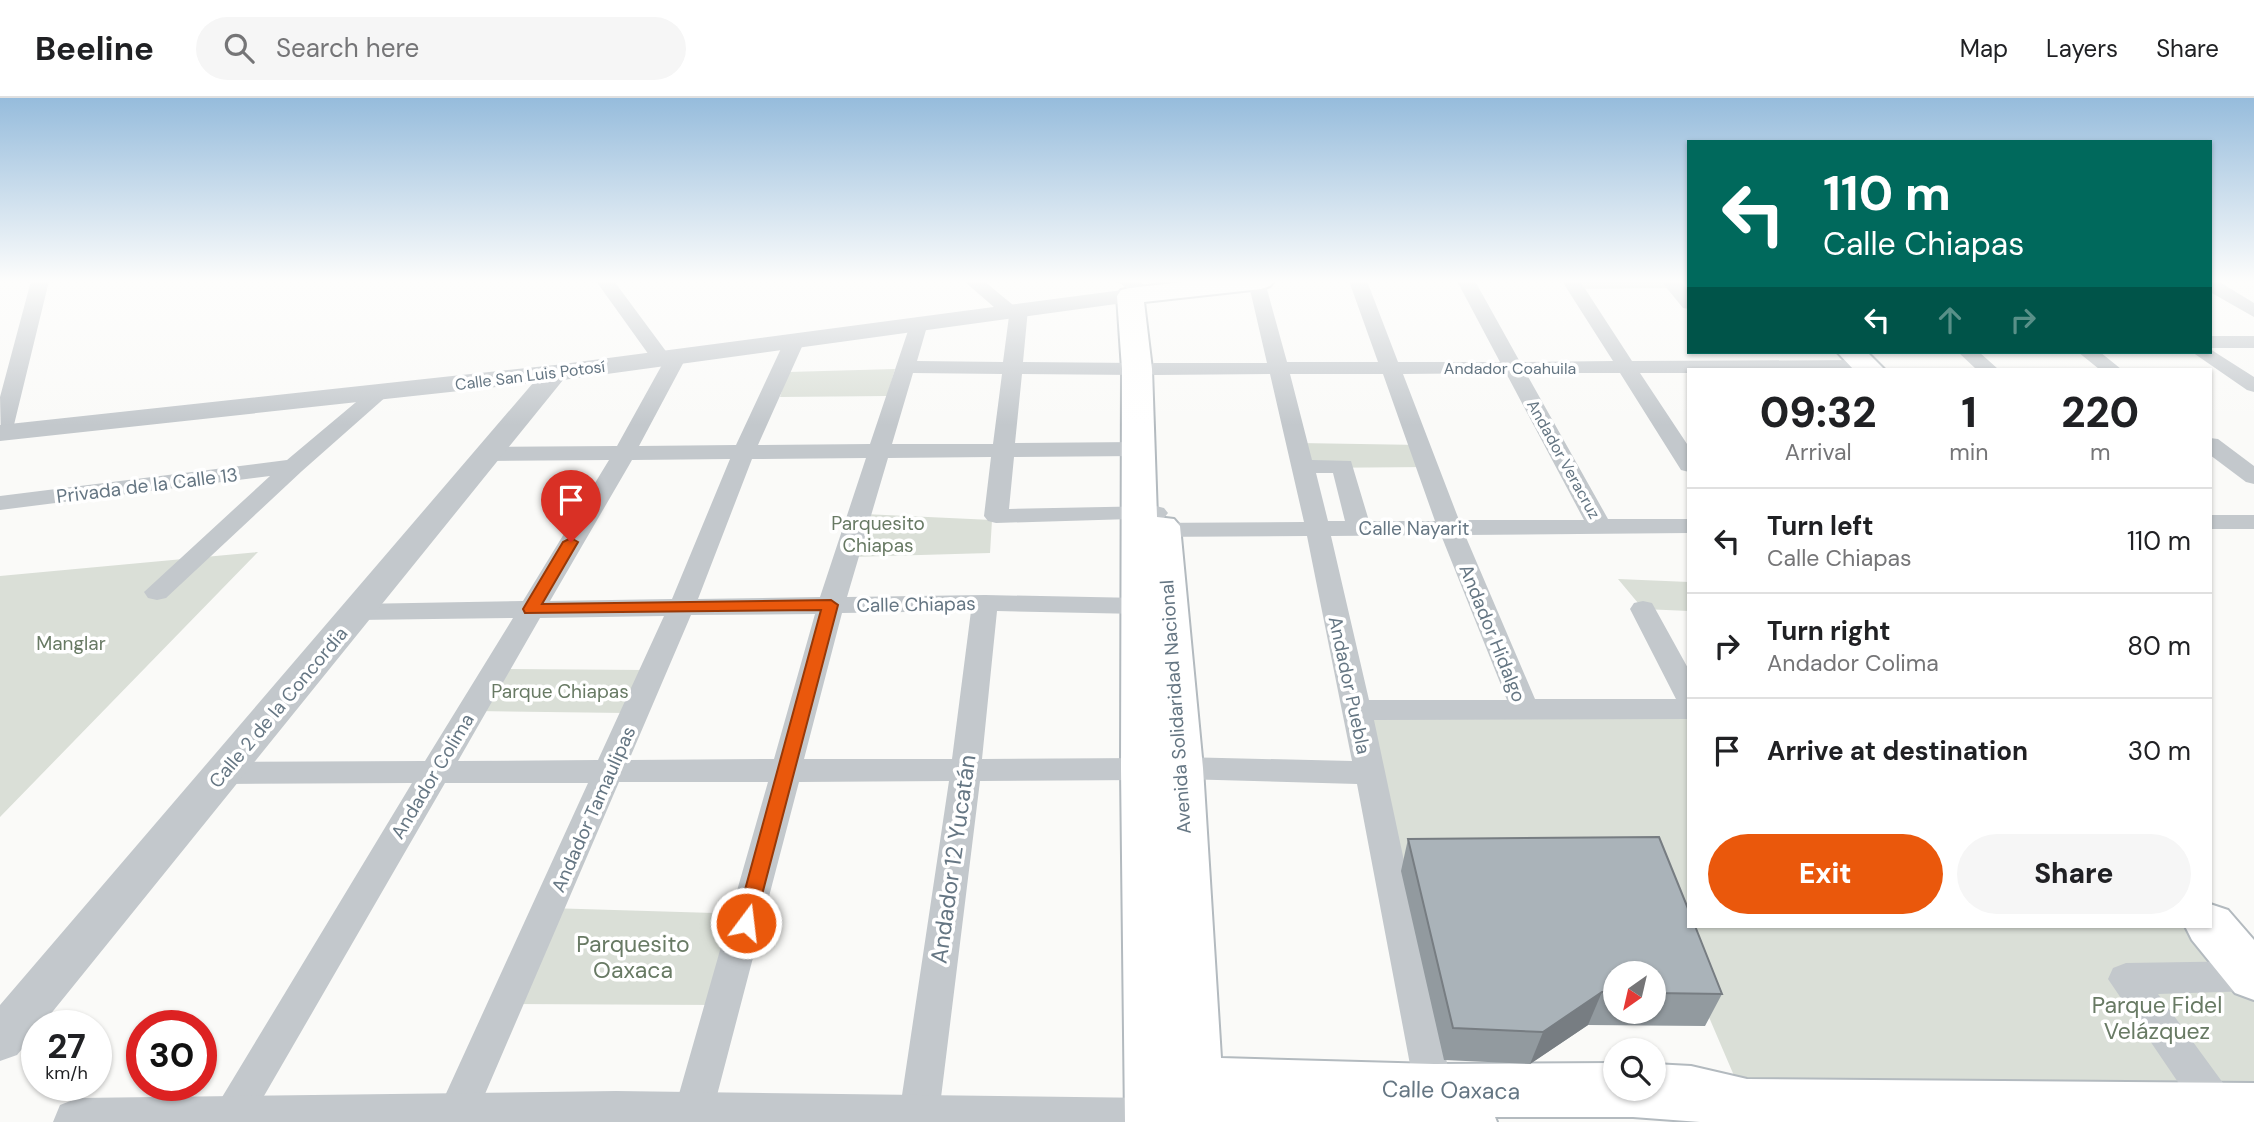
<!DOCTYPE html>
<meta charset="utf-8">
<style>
body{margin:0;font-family:"DM Sans",sans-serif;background:#f6f6f6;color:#202124;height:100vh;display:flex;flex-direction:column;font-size:26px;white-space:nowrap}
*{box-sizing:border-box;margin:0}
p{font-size:23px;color:#757577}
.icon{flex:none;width:38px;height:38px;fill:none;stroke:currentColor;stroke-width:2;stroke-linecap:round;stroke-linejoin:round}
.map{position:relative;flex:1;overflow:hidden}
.details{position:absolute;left:1687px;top:270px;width:525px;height:560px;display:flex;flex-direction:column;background:#fff;border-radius:0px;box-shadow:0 2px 5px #0004}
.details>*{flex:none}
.banner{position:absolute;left:1687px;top:42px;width:525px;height:214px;border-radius:0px;box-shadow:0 2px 5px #0004;background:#00695c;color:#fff;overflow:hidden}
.needle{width:46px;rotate:214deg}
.fabs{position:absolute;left:1603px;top:863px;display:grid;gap:14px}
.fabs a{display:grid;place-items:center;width:63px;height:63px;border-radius:50%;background:#fff;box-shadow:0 2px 5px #0004;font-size:35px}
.speed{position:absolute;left:21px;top:912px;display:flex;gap:14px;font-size:35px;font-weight:700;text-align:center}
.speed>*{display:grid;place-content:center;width:91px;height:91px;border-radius:50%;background:#fff;box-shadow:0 2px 5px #0004;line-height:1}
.speed small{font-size:18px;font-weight:400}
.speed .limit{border:10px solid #d22;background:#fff;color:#111}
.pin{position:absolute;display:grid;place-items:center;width:60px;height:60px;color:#fff;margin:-72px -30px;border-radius:50% 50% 50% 0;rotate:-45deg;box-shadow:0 0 7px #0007}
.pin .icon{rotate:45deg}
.me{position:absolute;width:77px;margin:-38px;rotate:15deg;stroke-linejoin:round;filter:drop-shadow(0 0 5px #0008)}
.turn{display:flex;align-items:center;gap:24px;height:147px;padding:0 21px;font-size:32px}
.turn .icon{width:91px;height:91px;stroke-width:2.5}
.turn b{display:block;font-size:49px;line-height:60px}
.lanes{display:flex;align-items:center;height:66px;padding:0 21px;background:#0003;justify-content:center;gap:35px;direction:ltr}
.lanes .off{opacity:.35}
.eta{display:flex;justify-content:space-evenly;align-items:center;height:119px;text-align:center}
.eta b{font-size:42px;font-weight:800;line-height:49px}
.primary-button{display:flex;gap:14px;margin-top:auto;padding:14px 21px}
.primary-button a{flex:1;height:80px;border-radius:42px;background:#ea580c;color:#fff;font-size:28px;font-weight:800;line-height:80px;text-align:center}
.primary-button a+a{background:#f6f6f6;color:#202124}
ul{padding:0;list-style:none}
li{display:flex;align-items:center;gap:21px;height:105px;padding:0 21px;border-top:2px solid #e0e0e0}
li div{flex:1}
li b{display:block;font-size:26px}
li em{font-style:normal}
header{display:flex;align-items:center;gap:42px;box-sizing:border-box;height:98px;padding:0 35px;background:#fff;border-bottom:2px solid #e0e0e0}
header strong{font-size:33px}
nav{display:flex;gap:38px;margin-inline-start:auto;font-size:24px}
.search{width:490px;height:63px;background:#f6f6f6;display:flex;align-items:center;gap:18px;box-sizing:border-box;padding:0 24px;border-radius:38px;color:#757577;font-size:26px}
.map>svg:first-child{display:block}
.green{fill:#dadfd7}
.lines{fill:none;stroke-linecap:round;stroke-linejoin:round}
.secondary-casing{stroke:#b3babf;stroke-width:4}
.minor{fill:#c3c8cc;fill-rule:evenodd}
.tertiary{fill:#c3c8cc;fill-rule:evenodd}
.secondary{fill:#fff;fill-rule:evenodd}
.wall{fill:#929a9f;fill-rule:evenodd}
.shaded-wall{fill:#777d82}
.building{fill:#aab3b9;stroke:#777d82;stroke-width:2}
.route{fill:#ea580c;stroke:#983908;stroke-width:2}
.labels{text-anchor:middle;stroke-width:7;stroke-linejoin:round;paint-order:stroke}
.far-street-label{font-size:16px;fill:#657683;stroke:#fff}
.street-label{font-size:19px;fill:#657683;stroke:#fff}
.park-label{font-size:19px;fill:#687a64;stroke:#fff}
.near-street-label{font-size:23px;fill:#657683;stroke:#fff}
.near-park-label{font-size:23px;fill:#687a64;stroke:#fff}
</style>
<header>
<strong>Beeline</strong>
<div class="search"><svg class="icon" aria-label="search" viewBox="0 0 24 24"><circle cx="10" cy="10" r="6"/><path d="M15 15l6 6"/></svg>Search here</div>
<nav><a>Map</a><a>Layers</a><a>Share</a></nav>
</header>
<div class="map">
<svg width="2254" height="1024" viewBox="0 0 2254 1024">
<rect width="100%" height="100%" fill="#fafaf8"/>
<!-- green -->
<path class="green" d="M1576,183H1663L1670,190L1581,191Z
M895,271L887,298L780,299L788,274Z
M1299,345L1421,347L1430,369L1306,370Z
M864,416L992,422L990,455L851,459Z
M258,454L0,719V478Z
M1618,481L1689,484V513L1643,511Z
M500,571L645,572L625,615L475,613Z
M1689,611V828H2210L2254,879V1012L1747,1008L1646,772L1389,774L1356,612Z
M548,810L747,816L719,907L510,906Z"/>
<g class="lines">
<defs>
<path id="secondary" d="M1190,183H1274L1270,188L1261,191L1144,204L1152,271L1157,419L1174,421L1180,428L1203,670L1221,960L1434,966L1615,965V990H1654V966L1691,968L1747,981L2254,985V1024H1700L1633,1019H1495L1497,1024H1125L1121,671L1122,271L1117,198L1121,192L1130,190Z
M1837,254H1867L1884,271H1853Z
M2210,806L2228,812L2254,842V902L2235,895L2192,842L2185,828H2210Z"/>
</defs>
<!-- secondary casing -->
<use href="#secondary" class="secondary-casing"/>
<!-- minor -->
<path class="minor" d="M31,183H49L12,335L9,340L1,341L0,299Z
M596,183H614L668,256L677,252L687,258L639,348L736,347L785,242L795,236L805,242L758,347L870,346L912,221L919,219L928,225L917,263L1003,264L1009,218L1003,217L964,183H984L1013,207H1025L1028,211L1023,264L1137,265L1146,269L1154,265H1267L1248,183L1265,184L1287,264H1378L1349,183H1367L1398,264H1500L1457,183H1475L1520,264L1613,263L1562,183H1580L1632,263L1866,262L1873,264L1876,268L1874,271H1689V275H1640L1689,349V374L1681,372L1620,275H1526L1608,421H1689V435L1465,437L1535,601H1676L1630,511L1634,505L1643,503L1652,505L1689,572V621L1374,622L1453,993L1448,1006L1434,1011L1420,1006L1415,993L1357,686L1181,681L1170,678L1166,670L1170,662L1181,659L1352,663L1307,438L1144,439L1135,437L1132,432L1135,427L1144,425L1304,424L1270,276L1154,277L1146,273L1137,277L1022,276L1015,345L1138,344L1146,346L1149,351L1146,356L1138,358L1014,359L1009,411L1156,408L1164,410L1168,415L1164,420L996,425L988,423L984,418L991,359L888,360L847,499L985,497L1140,500L1149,502L1153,508L1149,514L1140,516L997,513L982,661L1143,660L1154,663L1158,671L1154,679L1143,682L980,683L938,1024H898L949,683L799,684L710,1024H676L673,1017L768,684H619L473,1024H433L588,685H445L249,1024H207L412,685L223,686L212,683L208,675L212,667L223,664L425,663L513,520L357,522L348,520L344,514L348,508L357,506L523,503L609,362L488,363L480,361L477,356L480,351L488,349L617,348L663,265L654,264ZM913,275L1002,276L993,346H892ZM1506,275L1584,422H1459L1403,276ZM1290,276H1383L1435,423H1369L1351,363L1312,362ZM866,360L820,499L698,501L752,361ZM730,361L672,501L550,503L632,362ZM1316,375H1333L1345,423H1328ZM1441,437L1507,602H1369L1331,438ZM971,513L952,661H804L842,515ZM815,516L774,661L629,662L691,517ZM664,518L598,662L458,663L540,520Z
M1116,183H1138L1157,196L1154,200H1142Z
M1661,183H1680L1689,194V211L1683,210Z
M2210,183H2218L2254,205V219L2210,194Z
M2210,238H2254V250H2210Z
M2210,251L2254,279V294L2247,292L2192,254H2210Z
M1958,254H1979L1998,271H1976Z
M2078,254H2100L2121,271H2099Z
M381,287L388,289L391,293L388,297L302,373L166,500L157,502L148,500L144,494L270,378L0,412V398L287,362L374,289Z
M2210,340L2218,341L2254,368V386L2246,384L2210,357Z
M2210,417H2254V431H2210Z
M2254,863L2253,893L2158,896L2234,1000L2240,1013L2235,1024H2205L2108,881L2113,870L2126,865Z"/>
<!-- tertiary -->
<path class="tertiary" d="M1130,191L1138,193L1141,198L1138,203L563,282L41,928H37V933L17,957L0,963V907L533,285L0,343V327L555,267Z
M616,993L1154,1000L1172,1007L1179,1024H53L60,1007L78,1000Z"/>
<!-- secondary -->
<use href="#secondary" class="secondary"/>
</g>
<!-- wall -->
<path class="wall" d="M1408,741L1722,896L1705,928L1588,927L1530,966L1444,962L1401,773ZM1615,875H1654V914H1615Z"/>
<!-- shaded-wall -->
<path class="shaded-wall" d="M1602,894L1588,927L1530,966L1543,934Z"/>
<!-- building -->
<path class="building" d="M1659,739L1689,813V828H1695L1722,896L1654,895V875H1615V894H1602L1543,934L1453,930L1408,741Z"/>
<!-- sky -->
<linearGradient id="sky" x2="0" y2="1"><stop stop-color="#96bcdc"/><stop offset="0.56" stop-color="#fdfdfc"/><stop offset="1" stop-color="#fdfdfc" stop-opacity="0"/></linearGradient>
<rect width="2254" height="327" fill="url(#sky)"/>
<!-- route -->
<path class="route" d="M571,440L578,444L542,506L831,502L838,507L753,831L746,834L739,831L736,825L821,512L525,515L523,511L563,444Z"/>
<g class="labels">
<!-- far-street labels -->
<g class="far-street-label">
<text x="1510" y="276">Andador Coahuila</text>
<text transform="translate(530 277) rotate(-7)" y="6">Calle San Luis Potosí</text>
<text transform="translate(1564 361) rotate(61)" y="6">Andador Veracruz</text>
</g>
<!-- street labels -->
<g class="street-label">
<text transform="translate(147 387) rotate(-7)" y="7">Privada de la Calle 13</text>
<text x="1414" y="437">Calle Nayarit</text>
<text transform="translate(916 506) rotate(-1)" y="7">Calle Chiapas</text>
<text transform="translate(1493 535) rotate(68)" y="7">Andador Hidalgo</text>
<text transform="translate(1350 587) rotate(78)" y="7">Andador Puebla</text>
<text transform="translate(278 609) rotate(-50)" y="7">Calle 2 de la Concordia</text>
<text transform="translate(1175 609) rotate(-94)" y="7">Avenida Solidaridad Nacional</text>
<text transform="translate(432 678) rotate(-59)" y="7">Andador Colima</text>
<text transform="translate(593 711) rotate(-66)" y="7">Andador Tamaulipas</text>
</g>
<!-- park labels -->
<g class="park-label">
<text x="878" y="432">Parquesito<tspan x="878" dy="22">Chiapas</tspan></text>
<text x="71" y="552">Manglar</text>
<text x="560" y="600">Parque Chiapas</text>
</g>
<!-- near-street labels -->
<g class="near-street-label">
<text transform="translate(953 761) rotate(-82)" y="8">Andador 12 Yucatán</text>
<text transform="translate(1451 992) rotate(1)" y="8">Calle Oaxaca</text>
</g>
<!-- near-park labels -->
<g class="near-park-label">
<text x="633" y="854">Parquesito<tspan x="633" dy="26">Oaxaca</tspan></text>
<text x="2157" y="915">Parque Fidel<tspan x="2157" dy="26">Velázquez</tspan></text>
</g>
</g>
</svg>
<div class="fabs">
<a><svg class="needle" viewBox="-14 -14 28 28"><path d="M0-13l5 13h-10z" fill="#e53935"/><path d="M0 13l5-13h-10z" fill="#757577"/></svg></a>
<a><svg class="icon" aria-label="search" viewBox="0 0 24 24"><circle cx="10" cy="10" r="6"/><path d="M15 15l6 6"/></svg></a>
</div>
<div class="speed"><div>27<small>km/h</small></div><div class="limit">30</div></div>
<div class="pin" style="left:571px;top:444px;background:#d93025"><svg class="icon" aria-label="arrive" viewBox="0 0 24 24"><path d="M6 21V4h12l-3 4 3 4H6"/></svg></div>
<svg class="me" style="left:746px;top:825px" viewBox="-20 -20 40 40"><circle r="17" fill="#ea580c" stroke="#fff" stroke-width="3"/><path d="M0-11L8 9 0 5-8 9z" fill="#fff"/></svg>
<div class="banner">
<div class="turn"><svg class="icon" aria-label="left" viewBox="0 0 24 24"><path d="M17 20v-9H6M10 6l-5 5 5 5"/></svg><div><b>110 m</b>Calle Chiapas</div></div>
<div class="lanes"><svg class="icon" aria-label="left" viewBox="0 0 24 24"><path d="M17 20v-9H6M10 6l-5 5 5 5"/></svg><svg class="icon off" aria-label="ahead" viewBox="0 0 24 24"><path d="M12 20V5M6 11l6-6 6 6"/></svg><svg class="icon off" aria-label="right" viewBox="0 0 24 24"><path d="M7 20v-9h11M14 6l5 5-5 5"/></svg></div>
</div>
<section class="details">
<div class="eta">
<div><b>09:32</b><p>Arrival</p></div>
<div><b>1</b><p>min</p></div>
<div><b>220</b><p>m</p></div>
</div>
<ul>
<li><svg class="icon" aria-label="left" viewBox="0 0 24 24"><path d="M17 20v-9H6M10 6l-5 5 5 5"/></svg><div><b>Turn left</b><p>Calle Chiapas</p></div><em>110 m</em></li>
<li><svg class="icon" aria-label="right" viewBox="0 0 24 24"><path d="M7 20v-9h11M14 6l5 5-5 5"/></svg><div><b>Turn right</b><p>Andador Colima</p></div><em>80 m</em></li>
<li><svg class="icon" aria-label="arrive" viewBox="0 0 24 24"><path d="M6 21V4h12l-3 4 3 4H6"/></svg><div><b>Arrive at destination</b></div><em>30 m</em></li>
</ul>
<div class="primary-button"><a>Exit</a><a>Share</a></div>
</section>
</div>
